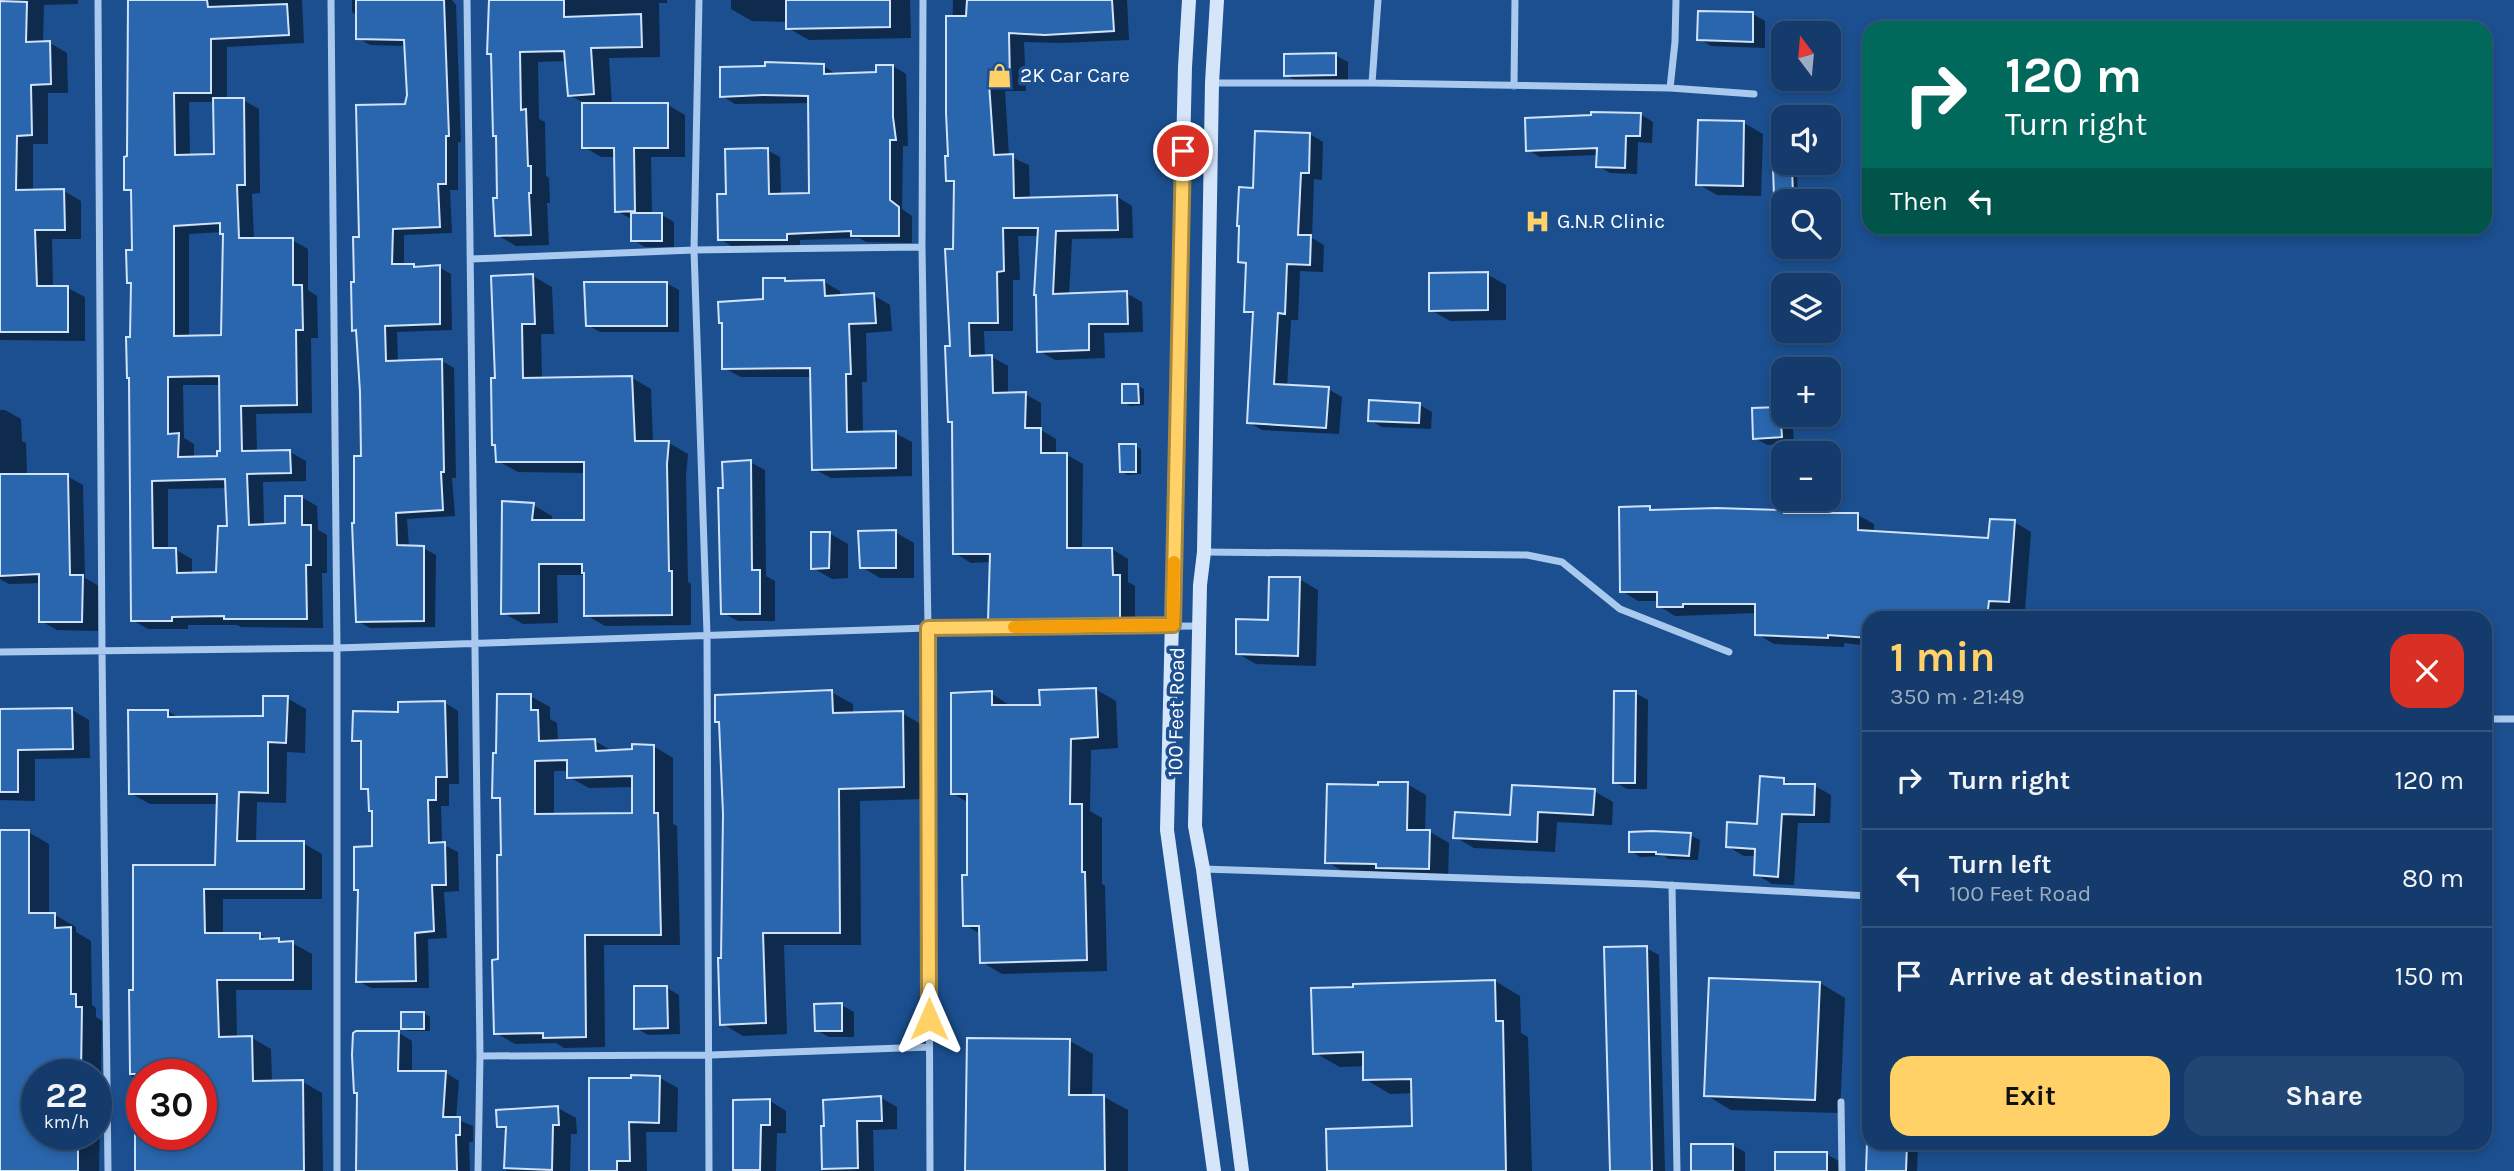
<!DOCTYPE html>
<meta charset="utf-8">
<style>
body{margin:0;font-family:Karla,sans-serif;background:#214673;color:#f1f3f6;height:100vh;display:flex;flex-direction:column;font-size:26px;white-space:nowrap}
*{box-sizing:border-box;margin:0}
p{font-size:23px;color:#9dadc1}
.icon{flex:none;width:38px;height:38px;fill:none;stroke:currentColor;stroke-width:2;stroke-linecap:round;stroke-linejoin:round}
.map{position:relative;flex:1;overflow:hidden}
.side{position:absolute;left:1862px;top:611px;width:630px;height:539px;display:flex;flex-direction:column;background:#143b6b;border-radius:21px;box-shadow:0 4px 10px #0003,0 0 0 2px #33557e}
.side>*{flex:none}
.top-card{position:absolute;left:1862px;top:21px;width:630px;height:214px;border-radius:21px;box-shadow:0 4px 10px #0003,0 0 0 2px #33557e;background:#00695c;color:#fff;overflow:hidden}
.needle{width:46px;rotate:344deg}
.tools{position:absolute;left:1771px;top:21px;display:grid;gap:14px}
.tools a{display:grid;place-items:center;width:70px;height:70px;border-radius:14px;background:#143b6b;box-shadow:0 4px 10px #0003,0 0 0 2px #33557e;font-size:35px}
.speed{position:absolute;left:21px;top:1059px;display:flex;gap:14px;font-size:35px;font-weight:700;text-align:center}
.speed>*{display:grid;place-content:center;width:91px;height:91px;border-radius:50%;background:#143b6b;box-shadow:0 4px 10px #0003,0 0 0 2px #33557e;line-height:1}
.speed small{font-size:18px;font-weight:400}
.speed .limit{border:10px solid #d22;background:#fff;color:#111}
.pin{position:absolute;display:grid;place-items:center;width:60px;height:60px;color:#fff;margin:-30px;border:4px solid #fff;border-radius:50%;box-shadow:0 2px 7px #0007}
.me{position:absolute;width:77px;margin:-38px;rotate:0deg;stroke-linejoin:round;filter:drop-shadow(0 0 5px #0008)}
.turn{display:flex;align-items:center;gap:24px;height:147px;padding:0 28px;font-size:32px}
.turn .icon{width:91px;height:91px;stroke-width:2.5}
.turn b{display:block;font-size:49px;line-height:60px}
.then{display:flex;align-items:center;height:66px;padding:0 28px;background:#0003;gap:14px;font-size:26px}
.round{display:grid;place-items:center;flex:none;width:74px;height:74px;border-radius:21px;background:#214673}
.overview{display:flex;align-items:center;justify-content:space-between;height:119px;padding:0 28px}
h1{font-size:42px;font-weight:700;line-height:52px;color:#ffd166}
.button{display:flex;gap:14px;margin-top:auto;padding:14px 28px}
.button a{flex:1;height:80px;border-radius:21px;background:#ffd166;color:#111;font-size:28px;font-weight:700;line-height:80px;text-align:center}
.button a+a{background:#214673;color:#f1f3f6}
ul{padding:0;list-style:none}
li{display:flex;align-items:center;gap:21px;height:98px;padding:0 28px;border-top:2px solid #33557e}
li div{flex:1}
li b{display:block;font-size:26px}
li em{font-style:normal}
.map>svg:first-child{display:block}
.shadow{fill:#0007;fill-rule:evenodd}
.building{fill:#2a66ad;stroke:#cfe3fa;stroke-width:2;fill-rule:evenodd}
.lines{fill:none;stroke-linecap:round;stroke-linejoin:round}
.street{stroke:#a9c9ee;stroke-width:7}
.secondary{stroke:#d6e6fa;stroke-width:14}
.route-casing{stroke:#a68842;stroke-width:18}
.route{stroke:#ffd166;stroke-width:12}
.slow{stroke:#f59e0b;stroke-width:12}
.labels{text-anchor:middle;stroke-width:7;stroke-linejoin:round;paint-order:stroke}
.poi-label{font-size:21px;fill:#fff;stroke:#1b4f8f;text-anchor:start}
.street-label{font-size:21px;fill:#fff;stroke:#1b4f8f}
</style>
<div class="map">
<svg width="2514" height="1171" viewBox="0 0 2514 1171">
<rect width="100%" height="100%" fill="#1b4f8f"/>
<!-- shadow -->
<path class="shadow" d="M0,0H78V4L44,5L43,43H50L67,53L68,93H48V144H33V191H64L81,201V239H52L53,288H68L85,297V341L0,340Z
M130,0H302L304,43L227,47V100H243L259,109L260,193L252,194L254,240H292L308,249V290L317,296L318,338H311L312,413L256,414L257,452H290L306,461V481L263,482L264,526L287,524L301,497L317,506L318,530L327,535V573H322L323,628L241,627L237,625H188V629H148L132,620L133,285L129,282L134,252L133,193L126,189ZM189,102H215V156H190ZM222,232L225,235L222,337L189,338V234ZM183,385H221L222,453L219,458H194V444L184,438ZM227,488L228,528L217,574H192V559L176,550H168V489Z
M352,0H452L456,5L461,142H458V190H450L452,233L404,235V266L418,268L439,267L451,274L452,330L397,332L398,363L442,361L454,368L456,478H452L455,516L407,519L409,548H423L436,555L435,627L370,628L357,621L363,457L362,392L357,331L354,329L355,284L361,239L407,106L406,46L370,45L358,38V16L352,12Z
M490,0H667V3H659L660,57L609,58L612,105H668L685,115V157H651L652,215H662L674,222V247H645L633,240V220L617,211L616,157H601L584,147V103L569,95L567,61L538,62L539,119L545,122L546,176L549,178L550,203H547L549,245L516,246L497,235L498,137L494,135L493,55L489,53Z
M731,0H910L911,38L809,40L788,28V22L752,21L731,9Z
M953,0H1127L1129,40L1062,43L1024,42L1026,91H1005L1009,156L1029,165L1030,199L1116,196L1132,206L1133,238L1072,239L1069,295L1126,293L1142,302L1143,332L1104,333L1105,358L1055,360L1039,351V236H1018L1020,280H1013V331H984L985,357H992L1008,366V394H1025L1041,403V430L1056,439V455H1067L1083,464L1082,550L1112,549L1128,559V582L1135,586V629L1006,630L990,620L991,562L971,563L955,553L954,423L949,421L956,185L947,180L950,157Z
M1753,14L1765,21V48L1711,46L1699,39Z
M1335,55L1348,62V81L1298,82L1286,75Z
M824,66L837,75L878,74L893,66L906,74L908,146H903L902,209L912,216V243L866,242L859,238L800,240V247H733L720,239L728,196L767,150L780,157L781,195H810V103L735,104L722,96Z
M1640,114L1653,122L1652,143L1638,142L1637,174L1610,173L1598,166L1599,155L1540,157L1528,150L1592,117Z
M1744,123L1763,134L1761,196L1717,195L1698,184Z
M1310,134L1323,142L1322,180L1314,179L1312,238L1324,245L1323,272L1300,271L1298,320H1291L1287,387L1328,389L1342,397L1339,434L1262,430L1248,422L1254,316L1246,311L1248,266L1240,261L1255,190Z
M1791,169L1797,172L1798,197L1782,198L1776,195Z
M1487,274L1506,285V320L1450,321L1431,310Z
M533,276L552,287L554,334H541L542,379L632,378L651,389L653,443H669L688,454L686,476L688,582L691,584V625L605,626L586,615V575H557L558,623L523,624L503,613L533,505L552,516V522H586V473L518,472L498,461L497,446L493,444L497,379Z
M785,280L789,282H824L840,291L841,297L873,295L890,305L892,331L866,333L867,382H862L863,433H895L912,442V476L831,478L814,469L812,377H741L724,368L765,300Z
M666,283L679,290V332H600L588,325Z
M1138,386L1144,389V405L1130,406L1124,402Z
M1371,402L1420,405L1432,412L1431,429L1382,427L1370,420Z
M1780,408L1783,410V415L1792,416L1794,443L1767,445L1755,438Z
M0,410H5L21,419L22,441L26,443L27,476H67L83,485L85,578L99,586L98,631L57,630L41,621V583L9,584L0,579Z
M1135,446L1141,449V474L1127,475L1121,471Z
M750,462L765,470L766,576L775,581V621H738L723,613L725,490Z
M1650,508L1656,511H1784L1789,515H1858L1874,524V533L1990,540L2014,522L2031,532L2025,611L2016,610L2015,618H1869V646L1844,643V647L1774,644L1757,634V613L1675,616L1659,606V601H1638L1622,591Z
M895,532L914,543V578H880L862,567Z
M829,533L848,544V578L832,579L813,568Z
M1299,579L1318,590L1316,666L1256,664L1237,653L1269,622Z
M1095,689L1116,701L1118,748L1091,750L1090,811L1102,818V884L1105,886L1107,971L1002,974L982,962L981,934L965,925L968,877L969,803L952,793L991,693L1012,707H1042Z
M831,692L853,704V714L902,713L924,726L926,799L860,801L861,945H784L787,1034L743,1036L721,1023L724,814L721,723Z
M1635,693L1648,700L1647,789H1627L1615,782Z
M530,696L550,707V719L557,723L558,742L595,741L614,752L653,746L673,758V824L677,826L680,945H604L605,1047L564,1048L556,1043L515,1044L496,1033L503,857L502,802L494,797L498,754ZM554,771H569V777L589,788L634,787V815L554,816Z
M287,698L306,709L305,753L287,752L286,803L257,802L256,843H303L322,854V899H223V935L259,934L269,940L292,943L312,954V990H236L237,1038H252L271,1049L272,1082H303L322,1093L323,1171H137L135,1087L132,1085L131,992H135L217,867L219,804H150L130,793L168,711L179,718L264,717ZM142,1074H201V1134H142Z
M445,703L458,711L459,784H449V806H441L442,844L458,852L459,891L444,892L447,938L428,939L429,988H371L358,981L360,891L356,889L374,848V812L370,792L363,788V745L354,740L400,714Z
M72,710L89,720L90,758L35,759V801L0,800V711Z
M1783,780L1794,786H1815L1831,795L1830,823H1798L1794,885L1772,884L1756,874L1757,856H1744L1727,846L1759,826Z
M1407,784L1426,795L1425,832H1430L1449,843L1448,879L1346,873L1327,862L1380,787Z
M1594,791L1613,802L1612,825L1557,822L1555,852L1474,848L1455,837Z
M0,832H28L49,844V915H55L76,927V932L91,941L92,1005L96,1008V1017L102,1021L99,1171H0ZM37,1074H96V1134H37Z
M1690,835L1700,840L1698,860L1668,859L1664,856L1640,857L1631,851Z
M1646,948L1659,955L1665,1171H1612Z
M1495,981L1520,996L1521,1033L1528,1037L1532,1171H1328L1414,1128L1413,1093L1390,1094L1365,1079V1066L1340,1067L1315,1053Z
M1820,983L1845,998L1840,1113L1731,1110L1706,1095Z
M667,988L679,995L680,1034L648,1035L636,1028Z
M841,1005L854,1012V1037H829L816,1030Z
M424,1013L430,1017V1031H408L402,1028Z
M356,1032L399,1033L412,1041V1073H446L459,1081L456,1119L473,1126V1142H469L470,1171H358Z
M1070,1041L1093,1054L1092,1097H1104L1128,1110V1171H967Z
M660,1078L678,1088L677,1132H646L647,1171H591Z
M881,1098L897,1107V1129L873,1130L874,1171H823L822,1128Z
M770,1101L786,1111V1133H777L776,1171H738L735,1169Z
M1869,1105V1143H1918L1917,1171H1866Z
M558,1108L576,1118L577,1134H571L570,1171H506L508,1131L498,1126Z
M1732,1145L1745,1152V1171H1694Z
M1826,1154L1839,1161V1171H1776Z"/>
<!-- building -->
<path class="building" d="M128,0H207L208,7L287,4L289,35L211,39V93H174L175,155L214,154L213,98H244L245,185H237L239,238H293V285H302L303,330H296L297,405L241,406L242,451L290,450L291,473L247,474L249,525L285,523V496H302V525H311V565H306L307,619H224V616L172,617V621H131L129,378H127L126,337H130L131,283H127L126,250H132L131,190H124V157L127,156ZM220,223V234H223L221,335L174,336V226ZM219,376L220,451H217V456L178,457L179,433L168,434V377ZM225,479L227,526H218L216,572L177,573L176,548H153L152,481Z
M356,0H444L449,136H446V184H438L440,227L393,229L392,264H414V267L440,265V324L385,326L386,361L442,359L444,472H441L443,510L396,513L397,545L424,546V621L356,622L352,523H354V456H361L360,392L356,330L352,331L351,282H354L353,237H359L356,105L405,104L407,95L404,40L356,39Z
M489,0H564V17L641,14L642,47L591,48L594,94L568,96L564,51L520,52L521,110L526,109L528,166H531V193H529L531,235L495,236L493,198H497L496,136H493L491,54H487Z
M786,0H890V27L786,29Z
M967,0H1112L1114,31L1045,35L1009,33L1010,82L989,83L994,155L1013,154L1014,198L1117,195L1118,230L1056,231L1053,294L1127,291L1128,324H1089V350L1037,352L1036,295H1034L1038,228H1003L1004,271L997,272L998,323H969L970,356L992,355L993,393L1026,392L1025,428H1041V453H1067V548H1112L1113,575H1120V620L988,621L990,554H953L952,422H948L945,346H950L945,249H953L954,181H946L945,156H948L946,113V16H966Z
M0,1L27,2L26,42L50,41L51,84L31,85L32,135L17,136L16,190L64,189L65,230H35L37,286H68V332H0Z
M1698,11L1753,12V42L1697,40Z
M1336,53V75L1284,76V54Z
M765,62L824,64V74L876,72V65H893V117L896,140H890V200L899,207V236H851V231L787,234V240H718L717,194H726L725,149L768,148L769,194L809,193L808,96L763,95L720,97V67L765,66Z
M582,103H668V148H634L635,211L615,212L614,148H582Z
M1591,112L1641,113L1640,136H1626L1625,168L1596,167L1597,148L1526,151L1525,118L1591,115Z
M1698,120L1744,121L1743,186L1696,185Z
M1255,131L1310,133L1309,173H1301L1298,235H1311L1310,265L1287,264L1285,314L1278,313L1274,384L1329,387L1326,428L1247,423L1253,312H1244L1246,263L1238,262L1239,226H1237L1239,187L1253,188Z
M1792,167L1793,195L1774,196L1773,168Z
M631,213H662V241H631Z
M1488,272V310L1429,311V273Z
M533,274L535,324H522L523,378L632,376L635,441H669L667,464L669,571H672V615L584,616V573H582V564H539V613L501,614L502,501L534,503L532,520H584V462H496L495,445H492L491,378H495L491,276Z
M763,278H785V281L824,280L825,296L874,293L876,323L849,324L851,374H846L847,432L896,431V468L812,470L810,368L722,369V323H719L718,302L763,299Z
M584,282H667V326H586Z
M1122,384H1138L1139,403H1122Z
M1369,400L1420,403L1419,423L1368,421Z
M1780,407L1782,437L1753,439L1752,408Z
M1119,444H1136V472H1120Z
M751,460L752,570H760V614H721L718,488H723L722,462Z
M0,474H68L70,575H83L82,622H39V574L0,576Z
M1650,506V510L1716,508L1784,510V513H1858V530L1988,538L1990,519L2015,520L2009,602L1989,601L1987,618H1869V638L1828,635V638L1755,635V604H1683V607H1657V592H1620L1619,507Z
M896,530V568H860L858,531Z
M811,532H830L829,568L811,569Z
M1269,577H1300L1298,656L1236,654V619L1268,620Z
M1096,688L1098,737L1071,739L1070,804H1082V872H1085L1087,960L980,963L979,926H963L962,875H967V794H951V693L992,691V705H1040L1039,690Z
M832,690L833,713L903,711L904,787L839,789L840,933H763L766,1023L720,1025L718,958H721L723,814L719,722H715V695Z
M1614,691H1636L1635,783H1613Z
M497,694H531V710H538L539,741L595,739L596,751L632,749V744L654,745V813H658L661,935H585L586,1037L543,1038V1033L494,1034L492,960L498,959L497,855H501L500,798H492L493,753H496ZM567,760V778L632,776V813L535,814V761Z
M263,696H288L286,743L268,742V793L239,792L237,841H304V889H204L205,933H260V939L279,938V942L293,941V980H217L219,1037L252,1036L253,1081L303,1080L304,1171H135V1134H201V1074H130L129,990H133V865H215L217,794H129L128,710H168V717L263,716Z
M445,701L447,777H436V800H428L429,843L445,842L446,885H432L434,931L415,933L416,981L356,982L358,890H354V847L372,846V811H369L368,789H361V741H352L353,711L398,712V702Z
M72,708L73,749L18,750V792H0V709Z
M1760,776L1784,778V784H1815L1814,815L1782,814L1778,877L1754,875L1755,849L1726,847L1727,822L1757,824Z
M1378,782H1408L1407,830H1430L1429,869L1376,868V864L1325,863L1327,784L1378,785Z
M1512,785L1595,789L1593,815L1538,812L1537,842L1453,838L1455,812L1510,815Z
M0,830H29V913H55V928L71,927V994H76V1007H82L81,1074H37V1134H78V1171H0Z
M1652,831L1691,833L1689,856L1656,854V852H1629V832Z
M1647,946L1652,1171H1610L1604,947Z
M1709,978L1820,982L1815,1100L1704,1096Z
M1495,980L1496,1021H1503L1506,1171H1327L1326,1129L1412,1126L1411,1079L1363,1080V1052L1313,1054L1311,988L1353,987V984Z
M634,986H667L668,1028L634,1029Z
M842,1003V1031H815L814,1004Z
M401,1012H424V1029H401Z
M356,1031H399L398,1071H446L443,1117H460V1135H456L457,1171H356L357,1093H354L352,1055L353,1033Z
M967,1038L1070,1039L1069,1095H1104L1105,1171H965Z
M631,1075L660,1076L659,1123L629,1122L630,1161H617V1171H589V1078H631Z
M881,1096L882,1121H857L858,1168L822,1169L821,1126H824L823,1100Z
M770,1099V1125H761L760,1170H733V1100Z
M558,1106L559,1125H553L552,1170L504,1168L506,1127H497L496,1110Z
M1867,1143H1907L1906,1171H1866Z
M1691,1144H1733V1171H1691Z
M1775,1152H1827V1171H1775Z"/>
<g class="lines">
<!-- street -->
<path class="street" d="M98,0L102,651L108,1171
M331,0L337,648V1171
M467,0L480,1056L478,1171
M699,0L694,250L707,634L709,1171
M923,0L922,247L928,628L930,1171
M1212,83H1372L1670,88L1675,42L1676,0
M1372,83L1378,0
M1514,86L1515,0
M1670,88L1754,94
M471,259L694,250L922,247
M1204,552L1527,555L1562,562L1620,609L1729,652
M0,652L337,648L928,628L1199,626
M2485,719H2514
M1203,869L1648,884L1869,896
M1672,885L1677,1171
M480,1056L710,1055L929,1047
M1841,1102L1842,1171"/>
<!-- secondary -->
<path class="secondary" d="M1189,0L1185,67L1167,830L1214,1171
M1217,0L1212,83L1204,552L1200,585L1195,826L1203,869L1242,1171"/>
</g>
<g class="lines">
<defs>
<path id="route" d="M929,1019L928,628L1173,625L1183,151"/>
</defs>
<!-- route casing -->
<use href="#route" class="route-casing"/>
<!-- route -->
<use href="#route" class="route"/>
<!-- slow -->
<path class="slow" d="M1014,627L1173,625L1174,562"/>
</g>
<!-- icons -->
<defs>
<symbol id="shop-bare" viewBox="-9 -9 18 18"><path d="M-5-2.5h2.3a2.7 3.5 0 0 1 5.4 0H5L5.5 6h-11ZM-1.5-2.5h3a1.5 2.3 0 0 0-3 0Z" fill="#ffd166" stroke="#1b4f8f" stroke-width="2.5" paint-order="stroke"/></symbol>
<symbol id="hospital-bare" viewBox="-9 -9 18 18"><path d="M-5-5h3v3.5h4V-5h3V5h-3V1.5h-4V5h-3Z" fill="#ffd166" stroke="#1b4f8f" stroke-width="2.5" paint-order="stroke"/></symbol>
</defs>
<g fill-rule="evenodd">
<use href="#shop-bare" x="982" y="58" width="35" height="35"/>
<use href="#hospital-bare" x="1520" y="204" width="35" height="35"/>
</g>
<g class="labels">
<!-- poi labels -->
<g class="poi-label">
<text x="1020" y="82">2K Car Care</text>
<text x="1557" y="228">G.N.R Clinic</text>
</g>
<!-- street labels -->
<g class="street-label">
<text transform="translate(1176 712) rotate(-89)" y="7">100 Feet Road</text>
</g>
</g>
</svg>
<div class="tools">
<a><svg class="needle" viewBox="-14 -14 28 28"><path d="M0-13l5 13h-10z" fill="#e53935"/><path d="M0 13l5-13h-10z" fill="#9dadc1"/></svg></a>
<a><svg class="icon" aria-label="sound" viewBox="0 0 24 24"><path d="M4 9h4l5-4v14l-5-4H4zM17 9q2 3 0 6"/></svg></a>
<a><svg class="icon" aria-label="search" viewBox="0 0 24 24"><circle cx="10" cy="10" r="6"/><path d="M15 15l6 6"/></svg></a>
<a><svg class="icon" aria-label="layers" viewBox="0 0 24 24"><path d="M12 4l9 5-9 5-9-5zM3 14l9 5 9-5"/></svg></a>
<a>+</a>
<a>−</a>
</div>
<div class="speed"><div>22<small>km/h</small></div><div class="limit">30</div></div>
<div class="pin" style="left:1183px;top:151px;background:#d93025"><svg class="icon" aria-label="arrive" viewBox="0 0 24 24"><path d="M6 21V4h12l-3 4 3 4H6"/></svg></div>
<svg class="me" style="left:929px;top:1019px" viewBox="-20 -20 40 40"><path d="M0-17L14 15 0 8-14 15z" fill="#ffd166" stroke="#fff" stroke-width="4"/></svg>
<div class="top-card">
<div class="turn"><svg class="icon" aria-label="right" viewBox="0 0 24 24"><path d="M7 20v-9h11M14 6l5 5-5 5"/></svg><div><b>120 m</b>Turn right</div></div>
<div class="then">Then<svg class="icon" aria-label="left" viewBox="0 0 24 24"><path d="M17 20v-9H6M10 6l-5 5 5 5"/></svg></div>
</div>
<section class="side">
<div class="overview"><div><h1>1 min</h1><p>350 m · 21:49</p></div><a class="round" style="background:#d93025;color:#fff"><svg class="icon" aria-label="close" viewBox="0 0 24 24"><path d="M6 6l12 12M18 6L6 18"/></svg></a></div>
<ul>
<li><svg class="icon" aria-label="right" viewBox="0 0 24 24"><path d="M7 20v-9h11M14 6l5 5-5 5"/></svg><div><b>Turn right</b></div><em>120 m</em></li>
<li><svg class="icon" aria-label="left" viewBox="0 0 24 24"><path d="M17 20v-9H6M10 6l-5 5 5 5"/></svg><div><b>Turn left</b><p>100 Feet Road</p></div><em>80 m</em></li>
<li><svg class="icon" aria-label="arrive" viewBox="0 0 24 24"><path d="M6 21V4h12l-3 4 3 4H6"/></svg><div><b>Arrive at destination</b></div><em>150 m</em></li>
</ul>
<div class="button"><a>Exit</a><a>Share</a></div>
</section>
</div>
